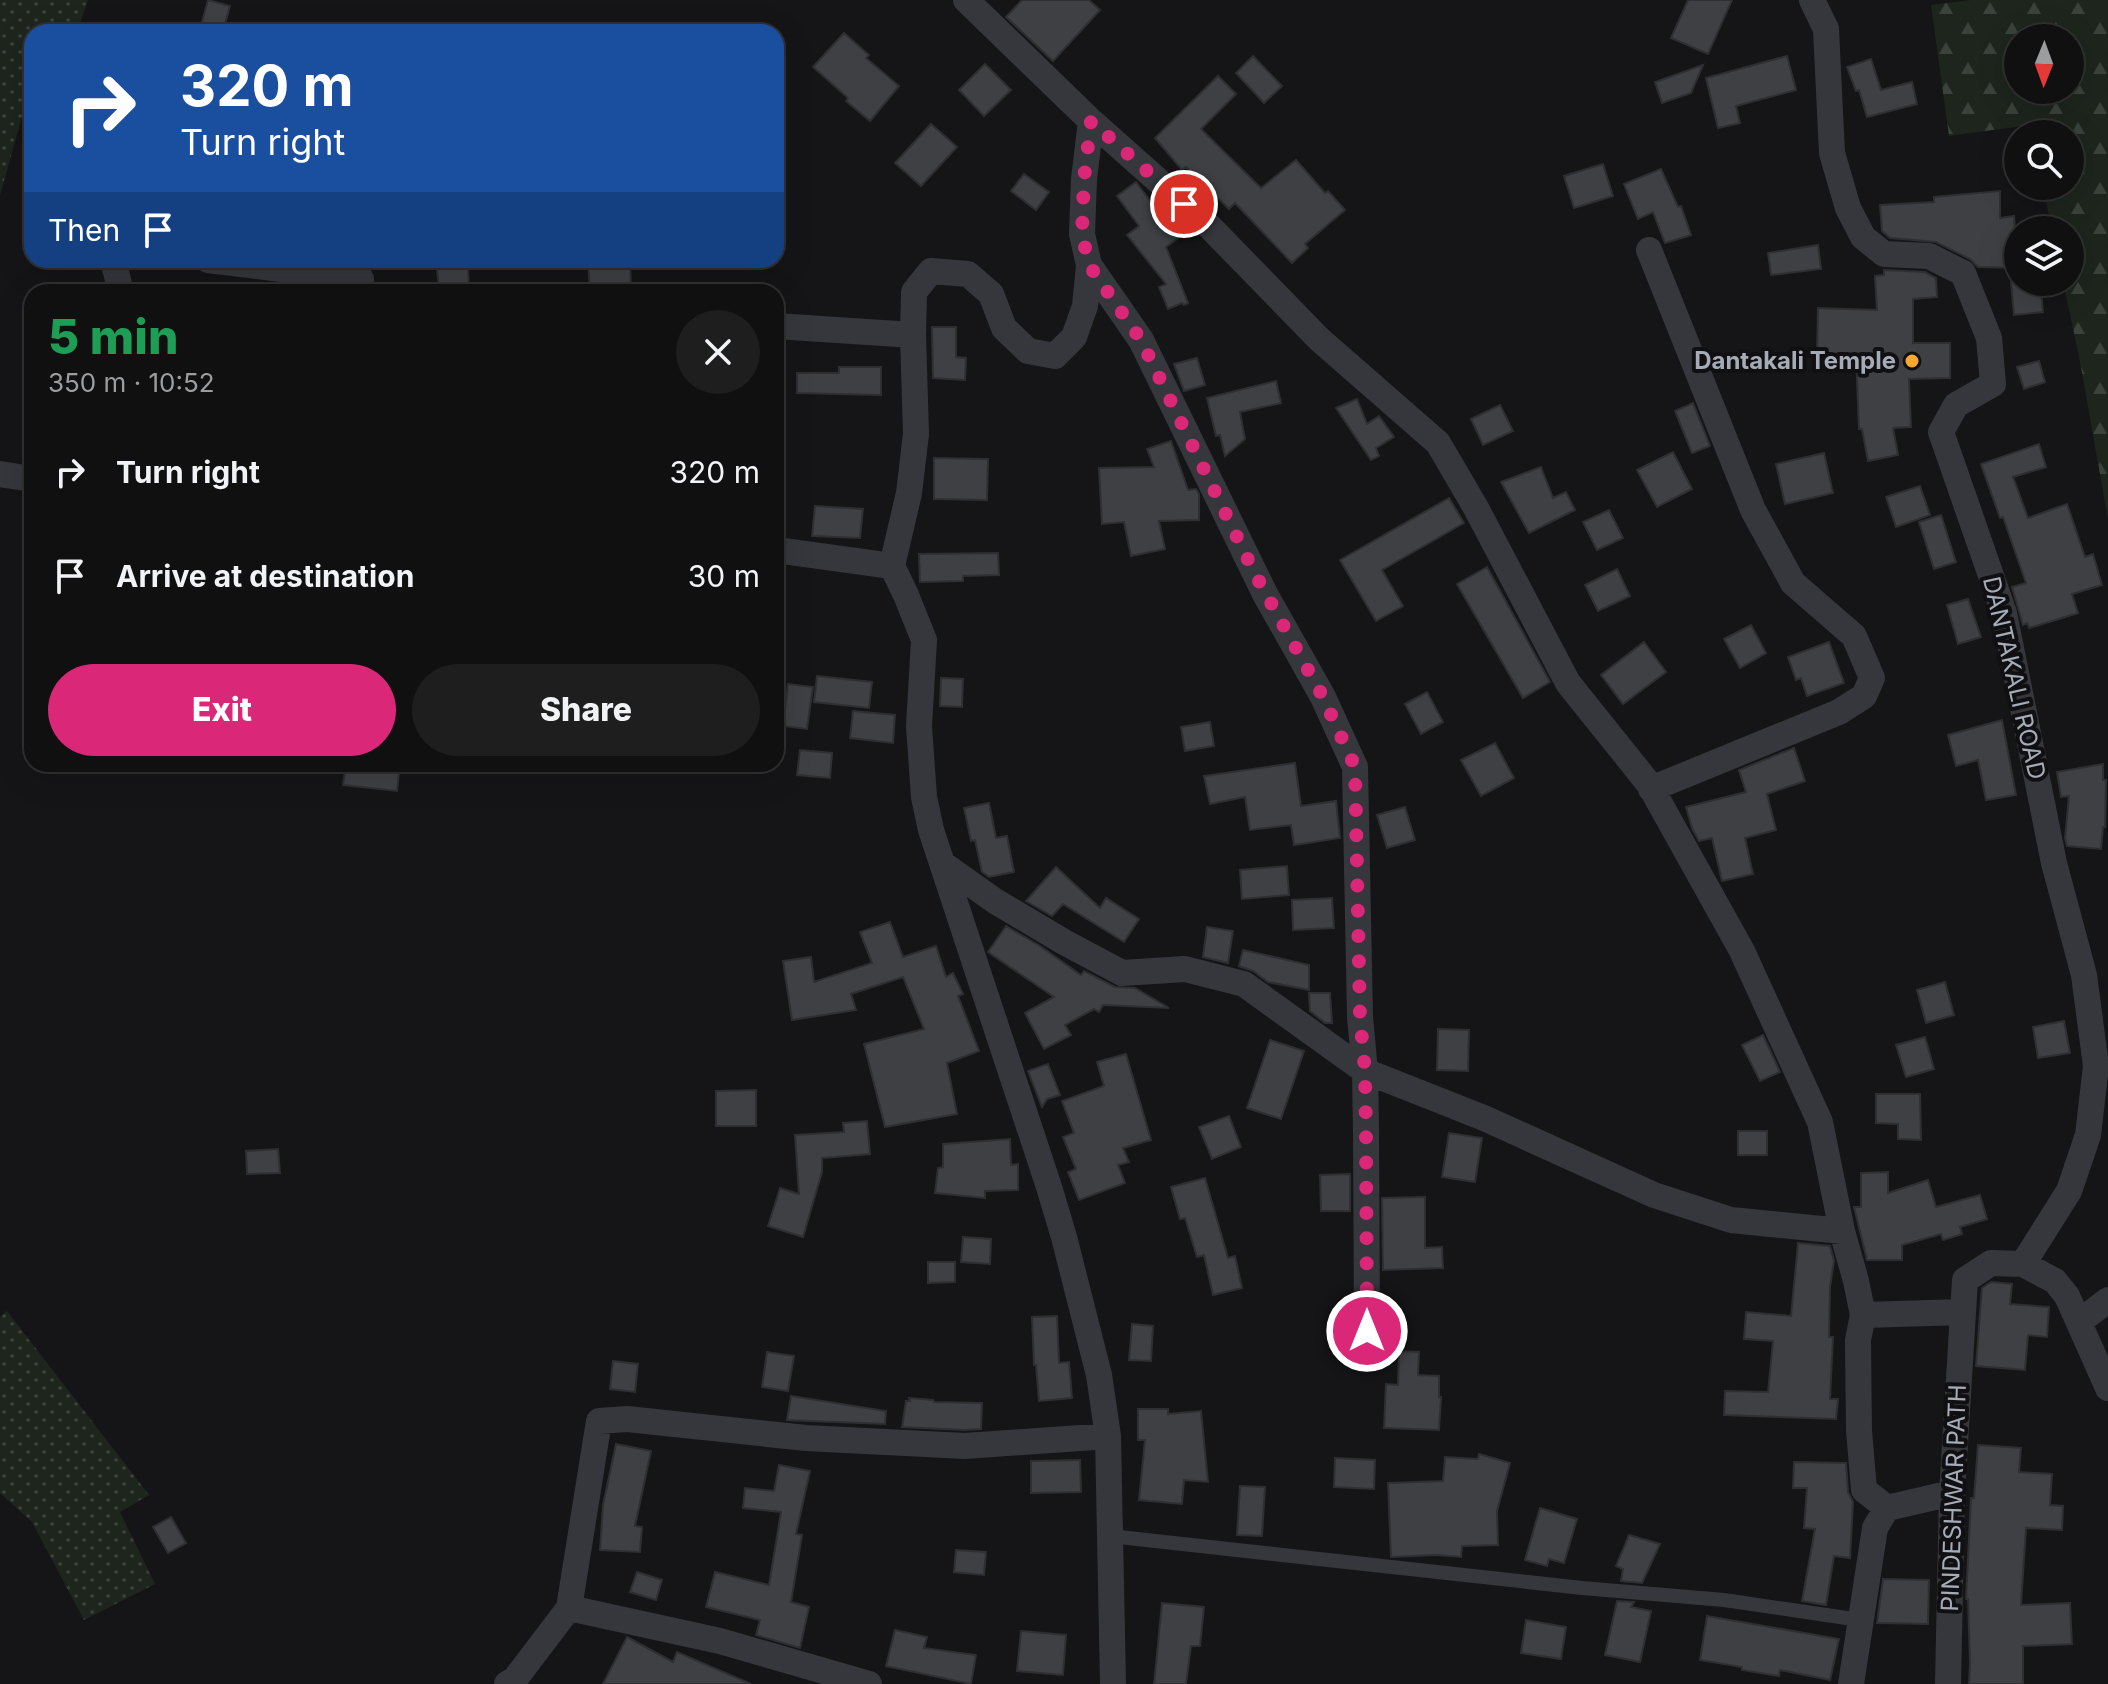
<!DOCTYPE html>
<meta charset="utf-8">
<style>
body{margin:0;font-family:Inter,sans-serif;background:#1e1e1f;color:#f1f3f6;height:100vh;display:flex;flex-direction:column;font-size:30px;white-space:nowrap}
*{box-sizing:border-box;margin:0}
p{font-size:26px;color:#9c9d9f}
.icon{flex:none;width:44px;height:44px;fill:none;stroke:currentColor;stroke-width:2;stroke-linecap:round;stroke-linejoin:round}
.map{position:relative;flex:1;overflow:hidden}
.drawer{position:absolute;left:24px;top:284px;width:760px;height:488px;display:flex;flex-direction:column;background:#101011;border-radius:24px;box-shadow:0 8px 32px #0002,0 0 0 2px #303031}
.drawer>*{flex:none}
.banner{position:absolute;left:24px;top:24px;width:760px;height:244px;border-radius:24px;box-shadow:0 8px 32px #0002,0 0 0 2px #303031;background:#1a4fa0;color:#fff;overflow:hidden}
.needle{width:52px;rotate:181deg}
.controls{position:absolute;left:2004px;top:24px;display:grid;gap:16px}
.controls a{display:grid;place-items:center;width:80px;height:80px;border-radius:50%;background:#101011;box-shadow:0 8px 32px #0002,0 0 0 2px #303031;font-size:40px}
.pin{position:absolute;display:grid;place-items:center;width:68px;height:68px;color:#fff;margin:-34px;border:4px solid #fff;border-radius:50%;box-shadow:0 2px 8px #0007}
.me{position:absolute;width:88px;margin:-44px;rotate:0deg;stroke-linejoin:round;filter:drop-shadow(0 0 6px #0008)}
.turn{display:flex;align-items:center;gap:28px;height:168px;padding:0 24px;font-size:36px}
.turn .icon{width:104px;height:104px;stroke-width:2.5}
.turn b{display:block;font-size:56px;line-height:68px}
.then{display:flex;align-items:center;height:76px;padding:0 24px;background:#0003;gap:16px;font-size:30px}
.round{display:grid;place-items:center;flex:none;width:84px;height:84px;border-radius:42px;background:#1e1e1f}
.summary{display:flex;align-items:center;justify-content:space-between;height:136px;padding:0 24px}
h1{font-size:48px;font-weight:800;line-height:60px;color:#1e9e55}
.button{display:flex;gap:16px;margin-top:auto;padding:16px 24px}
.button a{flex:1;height:92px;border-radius:48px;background:#db2777;color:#fff;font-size:32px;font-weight:800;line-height:92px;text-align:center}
.button a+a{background:#1e1e1f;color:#f1f3f6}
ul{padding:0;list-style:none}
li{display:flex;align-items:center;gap:24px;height:104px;padding:0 24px}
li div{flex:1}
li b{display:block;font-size:30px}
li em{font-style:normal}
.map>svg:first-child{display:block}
.grass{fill:url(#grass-dots)}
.forest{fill:url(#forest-firs);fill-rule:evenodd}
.building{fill:#3f4044;stroke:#2f2f33;stroke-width:2}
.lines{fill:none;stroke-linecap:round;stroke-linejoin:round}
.service{stroke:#36373c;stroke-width:14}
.minor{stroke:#36373c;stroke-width:26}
.route{stroke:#db2777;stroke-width:14;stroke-dasharray:0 25.2}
.poi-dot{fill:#f8a82c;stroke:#101012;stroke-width:3}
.labels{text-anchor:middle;stroke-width:8;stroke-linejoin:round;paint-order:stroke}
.poi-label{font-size:24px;font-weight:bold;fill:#a6acb7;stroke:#101012;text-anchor:end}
.street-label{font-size:24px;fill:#a6acb7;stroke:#101012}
</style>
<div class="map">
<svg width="2108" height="1684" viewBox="0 0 2108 1684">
<defs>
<pattern id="grass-dots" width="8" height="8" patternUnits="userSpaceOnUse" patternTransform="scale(2)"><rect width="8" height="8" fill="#1d251d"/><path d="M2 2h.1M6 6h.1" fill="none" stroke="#3b423c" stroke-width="1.8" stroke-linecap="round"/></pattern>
<pattern id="forest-firs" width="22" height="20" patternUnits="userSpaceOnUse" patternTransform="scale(2)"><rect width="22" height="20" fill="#1d251d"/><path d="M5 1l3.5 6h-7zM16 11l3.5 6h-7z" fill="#3b423c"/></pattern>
</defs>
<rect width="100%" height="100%" fill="#151517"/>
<!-- grass -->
<path class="grass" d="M0,0H88L77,32H32V103L24,110L0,195Z
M7,1311L149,1495L120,1512L155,1584L84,1620L32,1522L0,1493V1317Z"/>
<!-- forest -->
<path class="forest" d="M1971,0H2108V519L2079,356L2063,282H2070V230H2052L2043,186H2070V134H2032L2029,125L1949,136L1931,5ZM2018,38H2070V90H2018Z"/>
<!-- building -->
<path class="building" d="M208,0L230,6L224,28L202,22Z
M1022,0H1089L1100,10L1053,61L1006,17Z
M1688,0H1732L1708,54L1671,38Z
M844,33L869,55L866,58L899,86L870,121L846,101L848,98L813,67Z
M1253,56L1282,86L1264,103L1236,73Z
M1787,56L1796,90L1736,106L1740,123L1718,128L1706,78Z
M1871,59L1881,90L1912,82L1917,104L1867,117L1859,90L1856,91L1847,67Z
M985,64L1011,90L984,116L959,90Z
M1703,65L1691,93L1662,103L1655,82Z
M1218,76L1236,94L1201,129L1261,188L1296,160L1325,193L1328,191L1345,210L1305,244L1308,248L1292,263L1235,203L1229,209L1186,167L1182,170L1155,138Z
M931,124L957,147L921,186L895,163Z
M1603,164L1613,196L1574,208L1564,176Z
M1661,169L1678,207L1681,206L1691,235L1665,243L1653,212L1638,219L1624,184Z
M1024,174L1049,192L1036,210L1011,191Z
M1136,182L1178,238L1166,247L1188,303L1184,305L1182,303L1168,309L1159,287L1166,284L1127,235L1139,226L1117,196Z
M2000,191V218L2014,216L2018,268L1978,267L1970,259L1936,242L1890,238L1882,231L1880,205L1934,202V197Z
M1818,245L1821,269L1771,275L1768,253Z
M588,260H630L631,292H590Z
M468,267L469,290L439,291L437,268Z
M1884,270L1925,272L1936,278L1937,297L1913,299V343H1950V378L1909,379L1911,427L1893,428L1898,455L1868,461L1862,429H1859L1856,354L1817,353L1818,308L1877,310L1875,276L1884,275Z
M2011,282H2040L2043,312L2014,315Z
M932,327H956V357L966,358L965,380L933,378Z
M1197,358L1205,385L1184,391L1174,364Z
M2039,361L2045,382L2024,389L2017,367Z
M839,367H881V395L797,393V373H839Z
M1276,381L1281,403L1240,412L1245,439L1225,456L1220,435L1216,436L1207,398Z
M1357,399L1367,424L1379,416L1394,437L1376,448L1379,456L1371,460L1336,408Z
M1693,403L1710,446L1692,453L1675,411Z
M1500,405L1513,431L1483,445L1471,419Z
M1171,441L1188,490L1196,489L1199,494V520L1159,521L1165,549L1131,556L1124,522L1102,524L1099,468L1154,467L1147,449Z
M2039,444L2046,467L2013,477L2028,518L2067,504L2085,557L2093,554L2102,585L2072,594L2078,613L2029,628L2027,623L2023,625L2012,587L2026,583L2003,517L2000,518L1981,464Z
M1673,452L1692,489L1657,507L1637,470Z
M1824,453L1833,493L1785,504L1776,464Z
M934,458L988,459L987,500L934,499Z
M1541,467L1553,498L1566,492L1575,510L1529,533L1501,482Z
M1920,486L1930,515L1896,527L1886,497Z
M1449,498L1464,523L1382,570L1403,606L1376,621L1340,560Z
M815,506L863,509L860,538L812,536Z
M1609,510L1623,538L1597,550L1583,522Z
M1941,515L1956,562L1934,569L1919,522Z
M998,553L999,575L963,576V581L920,582L919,554Z
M1487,567L1550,682L1523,698L1457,584Z
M1617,569L1630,596L1598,611L1585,585Z
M1968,599L1981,637L1958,644L1947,605Z
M1751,625L1766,653L1740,668L1724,639Z
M1644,642L1666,672L1623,704L1601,675Z
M1829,642L1844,683L1807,696L1801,678L1796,680L1788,657Z
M817,676L872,682L869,708L814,702Z
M941,678L963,679L962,707L940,706Z
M788,684L813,687L807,729L783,726Z
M1427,692L1443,722L1421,734L1405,704Z
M853,711L895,715L893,743L850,738Z
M2002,720L2016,795L1986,800L1978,760L1956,766L1948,735Z
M1210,722L1214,746L1185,751L1181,727Z
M1495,743L1514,778L1481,796L1461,760Z
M1794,748L1805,781L1767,794L1776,830L1745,838L1753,874L1722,881L1712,838L1699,841L1692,828L1686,807L1746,792L1739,770Z
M800,750L832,753L830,778L797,775Z
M1295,763L1301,806L1336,801L1340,838L1294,845L1291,825L1250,830L1245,797L1210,804L1204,776Z
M346,764H400L397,791L343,785Z
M2103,764V780H2106L2105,827H2103L2101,849L2067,846L2065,838L2069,796L2061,797L2057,772Z
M989,803L996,838L1007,836L1014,872L989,877L982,872L975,840L971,841L964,808Z
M1405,807L1415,840L1387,848L1377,815Z
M1287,866L1289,895L1242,899L1240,870Z
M1056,867L1100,908L1106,898L1139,919L1124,942L1063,904L1052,916L1026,901Z
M1332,898L1334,928L1293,930L1292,900Z
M890,922L903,957L936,946L946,977L953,973L963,994L958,996L979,1051L947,1063L957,1114L885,1127L864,1044L924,1029L903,977L851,994L856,1010L792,1020L783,961L811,957L814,982L872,963L860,932Z
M1006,926L1040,946L1081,975L1084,971L1115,987L1135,988L1169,1008L1103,1005L1099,1012L1094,1009L1065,1025L1071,1035L1044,1049L1025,1013L1054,997L988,952Z
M1207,927L1233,931L1228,963L1203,957Z
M1243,950L1309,965V990L1268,982L1253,971L1239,966Z
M1945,982L1954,1015L1926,1023L1917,990Z
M1309,993H1330L1332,1023H1325L1310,1011Z
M2064,1021L2070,1053L2038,1058L2033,1027Z
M1438,1029L1469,1030L1468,1071L1437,1070Z
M1763,1035L1780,1072L1760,1081L1742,1045Z
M1925,1037L1934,1069L1906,1077L1896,1045Z
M1270,1040L1304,1051L1281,1119L1247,1108Z
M1126,1054L1151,1140L1123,1148L1129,1162L1118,1165L1125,1183L1079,1200L1068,1172L1076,1169L1063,1137L1074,1133L1062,1101L1104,1086L1097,1062Z
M1048,1064L1060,1095L1047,1099L1042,1107L1028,1071Z
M756,1090V1126H716V1091Z
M1876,1094H1920L1921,1140L1898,1139V1124L1876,1123Z
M1229,1116L1241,1147L1212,1159L1199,1127Z
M867,1121L870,1154L822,1158V1172L803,1237L768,1226L780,1188L799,1194L795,1135L844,1132L843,1123Z
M1738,1131H1767V1155H1738Z
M1449,1133L1482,1138L1475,1182L1442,1177Z
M1010,1139L1011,1165L1018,1164V1190L985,1191V1198L935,1193L938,1168L943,1167V1144Z
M278,1149L280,1173L247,1174L246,1151Z
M1888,1172V1193L1928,1180L1936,1207L1980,1195L1987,1219L1960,1227L1962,1234L1943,1240L1941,1234L1902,1245V1260H1867L1854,1207H1861V1173Z
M1350,1174V1211H1321L1320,1175Z
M1205,1178L1228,1258L1235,1256L1242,1288L1213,1295L1204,1255L1197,1257L1185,1218L1180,1219L1171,1187Z
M1425,1197V1248L1442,1247L1443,1268L1383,1270L1382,1198Z
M963,1237L991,1239L990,1264L961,1262Z
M1798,1243L1830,1246L1834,1261L1830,1287L1829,1337H1833L1830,1399H1838L1836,1419L1724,1415L1725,1391L1768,1392L1773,1341L1744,1339L1746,1312L1791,1316Z
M928,1262H955V1282L928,1283Z
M1991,1282L2012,1284L2010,1304L2049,1307L2047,1337L2028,1335L2025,1370L1976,1366L1982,1288Z
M1057,1316L1059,1363L1069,1362L1072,1398L1039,1401L1036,1365H1034L1032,1317Z
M1132,1324L1153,1326L1151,1361L1129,1360Z
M1399,1351L1419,1352L1418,1375L1439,1376V1397H1441L1439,1430L1384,1428L1386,1384L1398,1385Z
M767,1352L794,1356L788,1391L762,1387Z
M613,1361L638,1364L635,1392L610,1389Z
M791,1396L886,1411L885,1424L787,1420Z
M909,1398L933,1400L934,1402L982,1403L981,1429L965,1430L902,1427L906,1401H910Z
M1138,1409H1168V1414L1201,1411L1208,1482L1184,1480L1182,1504L1139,1500L1145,1440H1138Z
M616,1444L651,1451L635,1526L642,1527L640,1552L600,1550L603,1505Z
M1978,1445L2021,1448L2019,1472L2052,1474L2050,1505L2063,1506L2062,1530L2026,1528L2021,1605L2070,1603L2072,1644L2023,1646V1684H1969L1970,1663L1968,1599H1966L1971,1498H1974Z
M1479,1454L1510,1463L1497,1511L1498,1545L1462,1546L1461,1557L1436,1555L1391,1557L1388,1483L1443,1481L1445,1457L1478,1459Z
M1335,1458L1375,1460L1374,1489L1334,1487Z
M1080,1460L1081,1492L1031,1493V1461Z
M1794,1462L1846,1463L1848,1492L1853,1502L1850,1558L1834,1556L1826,1605L1802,1601L1815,1529L1804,1528L1807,1488H1793Z
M779,1465L810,1471L796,1534L802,1535L791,1602L809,1607L800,1648L756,1635L760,1620L706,1607L715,1572L769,1585L781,1512L743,1508L745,1488L774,1491Z
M1240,1486L1265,1487L1262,1536L1237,1535Z
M1540,1508L1577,1519L1564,1563L1549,1559L1547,1566L1525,1560Z
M171,1517L186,1543L168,1553L153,1527Z
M1629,1535L1660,1544L1642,1583L1621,1581L1623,1569L1616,1566Z
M956,1550L986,1552L984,1575L954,1572Z
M637,1572L662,1580L656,1600L630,1592Z
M1883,1579L1929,1580L1928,1624L1877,1623Z
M1617,1601L1634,1602L1631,1607L1651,1611L1640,1662L1605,1655Z
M1162,1603L1204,1607L1200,1646H1191L1186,1684H1154Z
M1707,1616L1839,1639L1830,1680L1780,1670L1779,1676L1742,1670V1667L1700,1660Z
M1526,1620L1566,1627L1561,1659L1521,1653Z
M895,1630L927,1637L924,1648L976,1655L971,1684L886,1666Z
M1021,1631L1066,1635L1063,1675L1017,1671Z
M627,1637L673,1662L677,1652L751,1684H603Z"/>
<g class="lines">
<!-- service -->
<path class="service" d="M1110,1536L1582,1588L1724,1600L1860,1620"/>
<!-- minor -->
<path class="minor" d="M966,0L1091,121L1208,225L1319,339L1438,443L1476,508L1568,683L1649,784L1742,951L1820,1122L1842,1231L1856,1281L1863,1315L1858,1340L1859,1430L1864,1490L1887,1508
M1812,0L1826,29L1832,153L1848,208L1863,237L1884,254L1929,256L1963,273L1989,338L1993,384L1956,405L1941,432L2004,613L2054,863L2084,975L2096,1066L2088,1135L2069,1191L2023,1264L1991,1263L1965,1280L1952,1493L1948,1684
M1091,121L1084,179L1082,234L1089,265L1085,306L1074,337L1055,356L1028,351L1004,328L991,294L968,274L931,271L914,292L913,335L916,434L909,493L892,566L906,595L924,640L919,726L924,797L931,830L1049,1187L1064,1237L1099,1375L1108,1436L1113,1684
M1649,250L1753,510L1793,583L1854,636L1872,678L1864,696L1839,712L1651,789
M113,260L121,292
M208,260L361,279
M1089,265L1141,340L1265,594L1323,697L1355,767L1360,1017L1365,1071L1366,1132L1367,1331
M776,326L913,335
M0,474L32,479
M776,550L892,566
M943,864L995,901L1064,942L1122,973L1185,969L1244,984L1365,1071L1484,1118L1654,1195L1731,1220L1842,1231
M2023,1264L2055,1281L2067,1296L2108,1388
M1863,1315L1963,1312
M2079,1322L2108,1300
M569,1608L599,1421L627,1419L806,1438L965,1446L1108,1436
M507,1684L515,1679L569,1608L720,1641L869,1684
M1851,1684L1875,1528L1887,1508L1952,1493"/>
</g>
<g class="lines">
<!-- route -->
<path class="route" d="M1184,204L1091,121L1084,179L1082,234L1089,265L1141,340L1255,574L1323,697L1355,767L1360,1017L1365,1071L1366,1132L1367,1331"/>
</g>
<!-- markers -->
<circle class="poi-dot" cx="1912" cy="361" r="8"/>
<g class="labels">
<!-- poi labels -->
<g class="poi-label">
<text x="1896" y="369">Dantakali Temple</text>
</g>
<!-- street labels -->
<g class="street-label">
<text transform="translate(2014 678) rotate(77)" y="8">DANTAKALI ROAD</text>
<text transform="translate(1954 1498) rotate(-88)" y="8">PINDESHWAR PATH</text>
</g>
</g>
</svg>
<div class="controls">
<a><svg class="needle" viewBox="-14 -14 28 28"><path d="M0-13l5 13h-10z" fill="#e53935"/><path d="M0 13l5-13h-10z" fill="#9c9d9f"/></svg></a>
<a><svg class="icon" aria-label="search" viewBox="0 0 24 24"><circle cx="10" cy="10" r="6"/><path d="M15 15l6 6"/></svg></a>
<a><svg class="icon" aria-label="layers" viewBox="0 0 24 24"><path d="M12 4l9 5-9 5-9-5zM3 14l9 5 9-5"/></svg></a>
</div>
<div class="pin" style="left:1184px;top:204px;background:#d93025"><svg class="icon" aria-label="arrive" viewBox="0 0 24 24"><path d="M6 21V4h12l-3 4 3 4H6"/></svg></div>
<svg class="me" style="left:1367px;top:1331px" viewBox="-20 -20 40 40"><circle r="17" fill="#db2777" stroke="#fff" stroke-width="3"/><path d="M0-11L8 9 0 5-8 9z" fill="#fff"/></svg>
<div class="banner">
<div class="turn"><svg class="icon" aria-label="right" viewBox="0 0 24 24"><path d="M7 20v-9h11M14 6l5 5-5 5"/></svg><div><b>320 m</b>Turn right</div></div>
<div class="then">Then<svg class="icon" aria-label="arrive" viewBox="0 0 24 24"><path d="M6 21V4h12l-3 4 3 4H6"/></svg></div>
</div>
<section class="drawer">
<div class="summary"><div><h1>5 min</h1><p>350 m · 10:52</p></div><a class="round"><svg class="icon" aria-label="close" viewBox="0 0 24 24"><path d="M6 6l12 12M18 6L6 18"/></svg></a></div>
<ul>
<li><svg class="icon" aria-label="right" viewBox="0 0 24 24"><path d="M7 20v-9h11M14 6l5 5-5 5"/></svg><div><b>Turn right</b></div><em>320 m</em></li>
<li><svg class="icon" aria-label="arrive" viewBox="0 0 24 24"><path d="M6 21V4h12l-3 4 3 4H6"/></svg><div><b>Arrive at destination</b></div><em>30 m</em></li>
</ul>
<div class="button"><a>Exit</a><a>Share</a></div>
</section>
</div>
